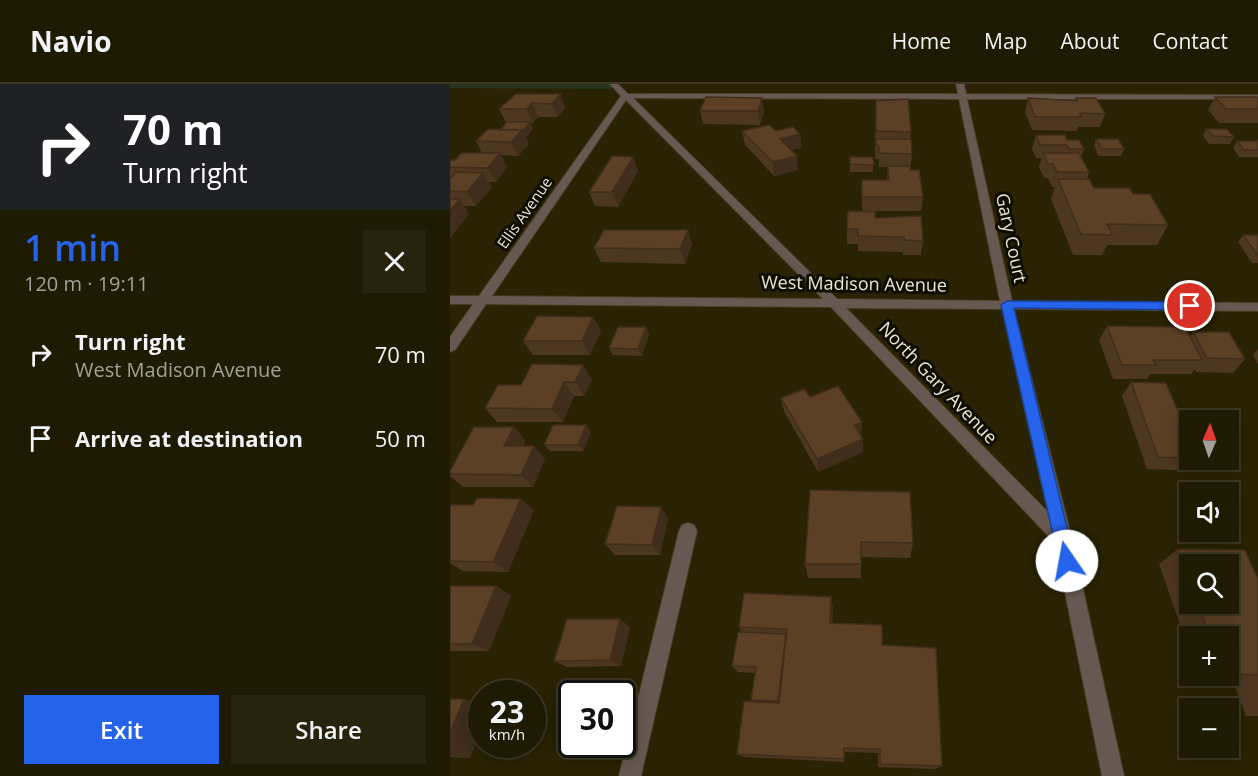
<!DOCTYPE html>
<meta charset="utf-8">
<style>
body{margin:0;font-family:"Open Sans",sans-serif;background:#27230c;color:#f1f3f6;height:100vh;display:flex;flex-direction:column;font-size:22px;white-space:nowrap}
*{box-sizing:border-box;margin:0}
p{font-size:20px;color:#a1a199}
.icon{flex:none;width:33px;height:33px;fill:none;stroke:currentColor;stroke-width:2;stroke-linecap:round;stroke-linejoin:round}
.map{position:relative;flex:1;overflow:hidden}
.side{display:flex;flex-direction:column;background:#1f1a02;width:450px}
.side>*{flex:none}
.banner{background:#202124;color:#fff;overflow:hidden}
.needle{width:39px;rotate:2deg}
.fabs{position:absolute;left:729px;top:326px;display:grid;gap:12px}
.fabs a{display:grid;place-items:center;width:60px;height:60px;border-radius:0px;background:#1f1a02;box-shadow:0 3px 15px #0003,0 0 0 2px #3c3824;font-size:30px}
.speed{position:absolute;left:18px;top:596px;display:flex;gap:12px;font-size:30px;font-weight:700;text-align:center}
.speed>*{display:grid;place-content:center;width:78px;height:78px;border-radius:50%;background:#1f1a02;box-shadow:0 3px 15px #0003,0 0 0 2px #3c3824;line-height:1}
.speed small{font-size:15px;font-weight:400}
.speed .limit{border:3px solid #111;border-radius:9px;background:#fff;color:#111}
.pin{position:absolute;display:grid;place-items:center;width:51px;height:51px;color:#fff;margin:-26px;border:3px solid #fff;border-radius:50%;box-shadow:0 2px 6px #0007}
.me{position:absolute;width:66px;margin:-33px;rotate:348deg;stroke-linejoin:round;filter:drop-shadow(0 0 4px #0008)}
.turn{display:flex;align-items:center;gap:21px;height:126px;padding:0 24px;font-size:27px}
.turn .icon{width:78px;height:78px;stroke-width:2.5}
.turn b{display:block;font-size:42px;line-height:51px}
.round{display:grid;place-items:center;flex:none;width:63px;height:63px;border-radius:0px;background:#27230c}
.summary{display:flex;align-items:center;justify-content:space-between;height:102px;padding:0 24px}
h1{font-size:36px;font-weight:600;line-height:45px;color:#2563eb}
.button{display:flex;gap:12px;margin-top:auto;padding:12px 24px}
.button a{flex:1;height:69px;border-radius:0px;background:#2563eb;color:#fff;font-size:24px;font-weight:600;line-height:69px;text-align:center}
.button a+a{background:#27230c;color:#f1f3f6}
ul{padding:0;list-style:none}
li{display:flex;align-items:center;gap:18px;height:84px;padding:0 24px}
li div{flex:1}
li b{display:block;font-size:22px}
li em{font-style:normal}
header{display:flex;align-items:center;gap:36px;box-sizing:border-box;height:84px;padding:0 30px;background:#1f1a02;border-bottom:2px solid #3c3824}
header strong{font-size:28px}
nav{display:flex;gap:33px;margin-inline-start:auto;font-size:21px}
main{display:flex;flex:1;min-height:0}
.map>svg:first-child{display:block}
.green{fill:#27341c}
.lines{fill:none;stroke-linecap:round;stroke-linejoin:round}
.minor-casing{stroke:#443e20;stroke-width:2}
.minor{fill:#675951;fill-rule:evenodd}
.wall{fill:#4e3721;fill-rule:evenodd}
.shaded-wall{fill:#402d1b}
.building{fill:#5b4026;stroke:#402d1b;stroke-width:1.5}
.route{fill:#2563eb;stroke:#184099;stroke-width:1.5}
.labels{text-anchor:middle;stroke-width:6;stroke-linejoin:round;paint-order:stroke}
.far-street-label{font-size:15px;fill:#e9e6d4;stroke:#0f0d02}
.street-label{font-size:18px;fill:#e9e6d4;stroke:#0f0d02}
</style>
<header>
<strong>Navio</strong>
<nav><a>Home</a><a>Map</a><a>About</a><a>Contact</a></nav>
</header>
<main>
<section class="side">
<div class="banner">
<div class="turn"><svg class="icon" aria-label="right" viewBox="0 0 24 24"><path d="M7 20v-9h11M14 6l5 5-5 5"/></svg><div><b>70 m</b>Turn right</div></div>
</div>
<div class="summary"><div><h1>1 min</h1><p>120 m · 19:11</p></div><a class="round"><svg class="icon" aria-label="close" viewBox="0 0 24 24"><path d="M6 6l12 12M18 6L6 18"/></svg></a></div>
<ul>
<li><svg class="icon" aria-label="right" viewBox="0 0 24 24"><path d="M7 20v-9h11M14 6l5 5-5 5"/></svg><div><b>Turn right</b><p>West Madison Avenue</p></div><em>70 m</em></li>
<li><svg class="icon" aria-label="arrive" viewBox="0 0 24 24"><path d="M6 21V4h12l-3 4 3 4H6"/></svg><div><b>Arrive at destination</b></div><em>50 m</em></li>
</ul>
<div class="button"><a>Exit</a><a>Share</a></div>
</section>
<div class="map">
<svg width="808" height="692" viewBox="0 0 808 692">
<rect width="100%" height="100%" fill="#292303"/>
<!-- green -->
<path class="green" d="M0,0H171L160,5L0,4Z"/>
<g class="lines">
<defs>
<path id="minor" d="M160,0H168L178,10H508L506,0H514L516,10L808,11V15H517L562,217L808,219V227L564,225L622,455L674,692H652L605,459L381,223L36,220L5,266L0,268V253L23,220H0V212H29L171,12ZM183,14L509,15L550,217L387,215ZM176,16L373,215L42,212ZM396,224L552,225L598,428Z
M238,439L244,441L247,447L191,692H169L229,447L232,441Z"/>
</defs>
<!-- minor casing -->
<use href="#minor" class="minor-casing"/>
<!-- minor -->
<use href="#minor" class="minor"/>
</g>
<!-- wall -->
<path class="wall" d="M110,10L115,24L108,33H88L83,39H80L83,45L76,54L79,60L68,72L51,71L57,83L46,98H39L42,103L26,122H14L19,130L0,154V76H5L32,69L26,57L50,46L57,38H56L49,25Z
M765,13H808V39H769L758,26Z
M578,14L625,17L626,14L655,30L650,43H628L627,47L582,46L575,28Z
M426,17L461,48L460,55L462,70L460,86L473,113L471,127H412V96H437L438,83H429V75H425Z
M250,27H314L310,41L253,40Z
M756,45L784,53L780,60H759L753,52Z
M292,47H326L350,50L351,64L342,66L348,86L324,92L295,61Z
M586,51L617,56L634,65L631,73L639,88L637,95L644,104L683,110L718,141L707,161H657L652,171H623L601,115L605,103H602L598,94H594L589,83L592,74H586L582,65Z
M646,55L674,65L671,72H649L644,62Z
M787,57H808V73H789L783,64Z
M183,73L188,87L168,123L145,122L139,108Z
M400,73H423V88H400Z
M425,134L473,157L471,171H453V168L408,167V160H397V145Z
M793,151H808V179H802L788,158Z
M242,160L235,180L151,178L144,164Z
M143,233L151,247L140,271H83L73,257Z
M657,242L740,252L743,248L795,275L783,289L746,288L745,285L741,290H700L697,295H663L649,256Z
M196,243L199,250L192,272L163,271L159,264Z
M808,265V280L803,271Z
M142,295L134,312H124L113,338H47L35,324L71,301Z
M681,298L740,336V375H760L748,387L697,385L672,312Z
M360,313L412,338V351L411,352L413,368L368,388L334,327L331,314Z
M136,341L141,348L133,367H100L94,361Z
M64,343L75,356L73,362H84L95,375L83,403H13L0,392V387Z
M360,406L463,459L460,474L411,473V494H358L355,480Z
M0,421L84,426L58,488L13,487L0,479Z
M218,434L210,471H165L155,460Z
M728,465L808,495V632H796L784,599L743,598L741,591H778V552H740V587L731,561L736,558L709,480ZM740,480L778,519H740Z
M0,502H46L61,512L39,567H0Z
M381,513L383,526L382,540L432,561L492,682L485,685L428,683V669L395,668L394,678L295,673L287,670L302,617L305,589L288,588L282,582L292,548L289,543Z
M180,543L171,582L117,583L104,577Z
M0,615L20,674L0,673Z"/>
<!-- shaded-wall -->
<path class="shaded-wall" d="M110,10L115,24L108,33L102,20Z
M312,14L314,27L310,41L308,27Z
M82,19L88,33L83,39L77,25Z
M80,38L83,45L76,54L79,60L68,72L61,58Z
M350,50L351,64L332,69L330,55Z
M50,69L57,83L46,98L38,84Z
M347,72L348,86L324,92L323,78Z
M183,73L188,87L168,123L162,108Z
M33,89L42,103L26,122L17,108Z
M10,115L19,130L0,154V127Z
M238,146L242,160L235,180L230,165Z
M143,233L151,247L140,271L132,257Z
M196,243L199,250L192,272L188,265Z
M133,281L142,295L134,312L125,298Z
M114,298L124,312L113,338L102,325Z
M412,338V351L404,355V341Z
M136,341L141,348L133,367L128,361Z
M64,343L75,356L67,374L54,362Z
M413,355V368L368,388L367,375Z
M84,362L95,375L83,403L71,391Z
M71,415L84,426L58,488L43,478Z
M211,423L218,434L210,471L202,461Z
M46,502L61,512L39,567L22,560Z
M381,513L383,526L381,551L380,539Z
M170,535L180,543L171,582L160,576Z
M336,550L339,557L331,622L328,617Z
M14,615L32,620V644L20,674L0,671V649Z"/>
<!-- building -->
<path class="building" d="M66,10H110L102,20L82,19L77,25H49Z
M256,13L312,14L308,27H250Z
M765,13H808V25H776Z
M578,14L627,17L626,14H646L655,30L630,29L631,33H585Z
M458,15L461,48L426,47V17Z
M57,38H80L72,48V46H50Z
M319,41L326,47L343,43L350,50L330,55L347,72L323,78L292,47Z
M38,45L72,46L61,58L26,57Z
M756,45H777L784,53L763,52Z
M586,51H615L617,56H629L634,65H619L617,61H590Z
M426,55H461L462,70L429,69V62L426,61Z
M646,55H668L674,65H652Z
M787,57H808V66H794Z
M11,69H50L38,84L0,83V76H5Z
M593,69H629L639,88H607L603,80H598Z
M162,72L183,73L162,108H139Z
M400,73H423L424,81L400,80Z
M438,82H460V86H469L473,113H412V96H439Z
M6,88L33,89L17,108L0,107V95Z
M608,95H639L644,104H680L683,110H700L718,141L657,140L662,151L631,150Z
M0,115H10L0,127Z
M398,127L425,128V134L471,132L473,157L454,156V153L408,152V145H397Z
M154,146H238L230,165L144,164Z
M793,151H808V171Z
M87,232L143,233L132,257H73Z
M657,242L735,243L752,276H703L706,281H672Z
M168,243H196L188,265L159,264Z
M743,248H779L795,275L757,274Z
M82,280L133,281L125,298H114L102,325L35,324L48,301H71Z
M681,298L716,299L727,325L756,326L761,336H740V374L708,373Z
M388,302L412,338L404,341L413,355L367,375L331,314L354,305L360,313Z
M103,341H136L128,361H94Z
M24,343H64L54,362H84L71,391L0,390V387Z
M360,406L460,408L463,459L411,458V480H355Z
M27,414L71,415L43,478L0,477V421H23Z
M167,422L211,423L202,461L155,460Z
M728,465L795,466L808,495V591L778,590V552H753L752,550H759L748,519H778V480H740V497Z
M0,502H46L22,560H0Z
M294,509L381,513L380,539L432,541V561L486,564L492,682L430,680V665L394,664V675L287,670L294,617L329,619L337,545L289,543Z
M117,535H170L160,576L104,577Z
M288,548L336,550L328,617L301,616L306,583L282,582Z
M0,615H14L0,649Z"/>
<!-- route -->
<path class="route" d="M557,217L740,218L745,222L740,226L564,224L625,477L623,482L617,485L611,482L609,477L551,221Z"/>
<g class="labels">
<!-- far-street labels -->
<g class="far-street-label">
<text transform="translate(75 129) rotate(-55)" y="5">Ellis Avenue</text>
</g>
<!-- street labels -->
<g class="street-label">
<text transform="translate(561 154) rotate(78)" y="6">Gary Court</text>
<text transform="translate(404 200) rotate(1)" y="6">West Madison Avenue</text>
<text transform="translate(488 299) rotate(46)" y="6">North Gary Avenue</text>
</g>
</g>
</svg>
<div class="fabs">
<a><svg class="needle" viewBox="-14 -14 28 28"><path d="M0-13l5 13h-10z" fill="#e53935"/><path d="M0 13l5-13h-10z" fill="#a1a199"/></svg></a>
<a><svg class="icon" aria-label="sound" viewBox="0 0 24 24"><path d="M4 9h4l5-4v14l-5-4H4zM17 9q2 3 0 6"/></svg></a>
<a><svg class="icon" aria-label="search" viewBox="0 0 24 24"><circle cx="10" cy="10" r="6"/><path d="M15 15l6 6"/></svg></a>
<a>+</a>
<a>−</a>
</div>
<div class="speed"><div>23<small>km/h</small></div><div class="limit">30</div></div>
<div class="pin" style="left:740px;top:222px;background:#d93025"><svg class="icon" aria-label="arrive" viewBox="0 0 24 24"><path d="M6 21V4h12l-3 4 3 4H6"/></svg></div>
<svg class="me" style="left:617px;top:477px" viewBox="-20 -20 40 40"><circle r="19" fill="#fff"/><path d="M0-13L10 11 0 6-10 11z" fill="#2563eb"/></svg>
</div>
</main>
